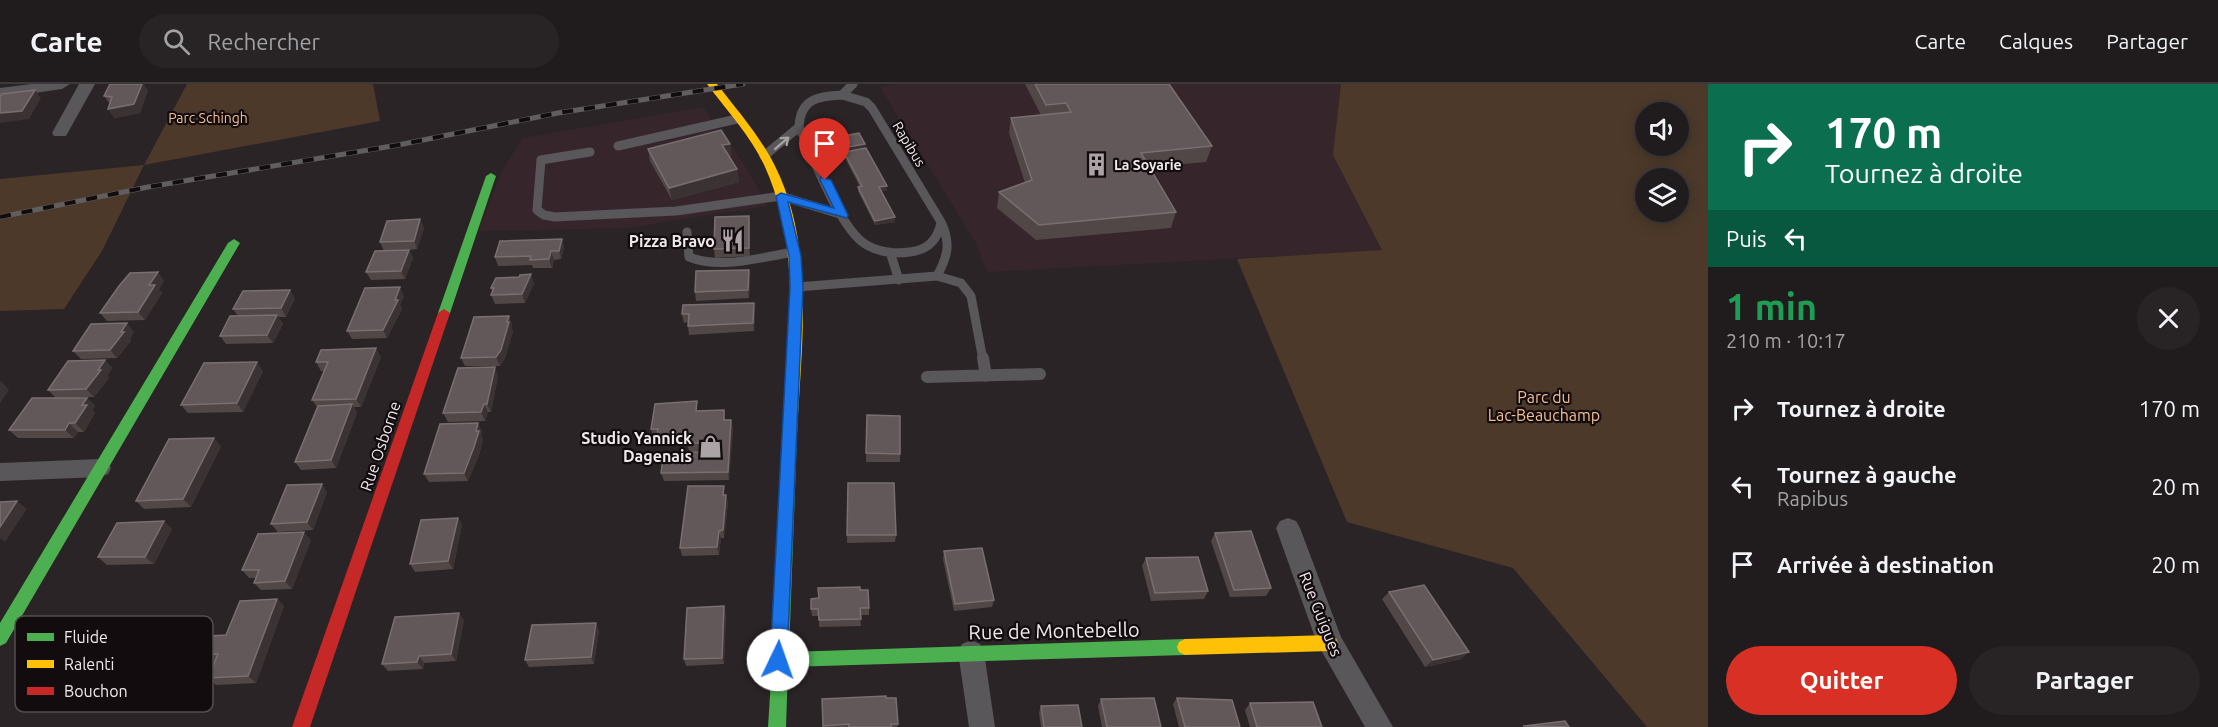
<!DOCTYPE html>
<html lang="fr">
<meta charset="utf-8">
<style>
body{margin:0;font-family:Ubuntu,sans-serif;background:#282426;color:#f1f3f6;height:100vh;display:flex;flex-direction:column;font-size:22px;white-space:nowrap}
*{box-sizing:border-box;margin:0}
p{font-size:20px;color:#a2a1a4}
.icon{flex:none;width:33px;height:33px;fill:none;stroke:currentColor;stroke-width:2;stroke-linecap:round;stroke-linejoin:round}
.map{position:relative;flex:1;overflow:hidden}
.sheet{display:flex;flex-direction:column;background:#201b1d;width:510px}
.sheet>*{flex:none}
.hud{background:#0b6e4f;color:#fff;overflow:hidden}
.controls{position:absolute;left:1635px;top:18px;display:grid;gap:12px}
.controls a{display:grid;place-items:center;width:54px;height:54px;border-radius:50%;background:#201b1d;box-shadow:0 3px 15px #0003,0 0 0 2px #3d393b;font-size:30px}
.pin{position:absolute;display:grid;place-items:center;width:51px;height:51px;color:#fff;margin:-62px -26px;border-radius:50% 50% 50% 0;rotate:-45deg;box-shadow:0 0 6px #0007}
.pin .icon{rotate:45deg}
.me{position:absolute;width:66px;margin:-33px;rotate:3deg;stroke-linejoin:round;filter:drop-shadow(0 0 4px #0008)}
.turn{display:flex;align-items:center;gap:21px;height:126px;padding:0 18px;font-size:27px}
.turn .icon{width:78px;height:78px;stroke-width:2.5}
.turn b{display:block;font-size:42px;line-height:51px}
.then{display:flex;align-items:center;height:57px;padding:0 18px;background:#0003;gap:12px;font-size:22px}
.round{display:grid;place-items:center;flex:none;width:63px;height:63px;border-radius:32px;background:#282426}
.headline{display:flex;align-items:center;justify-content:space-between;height:102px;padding:0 18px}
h1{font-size:36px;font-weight:700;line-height:45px;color:#1e9e55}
.action{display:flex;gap:12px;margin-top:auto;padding:12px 18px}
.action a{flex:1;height:69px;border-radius:36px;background:#d93025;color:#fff;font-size:24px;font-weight:700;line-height:69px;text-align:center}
.action a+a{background:#282426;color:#f1f3f6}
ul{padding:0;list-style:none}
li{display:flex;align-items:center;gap:18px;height:78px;padding:0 18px}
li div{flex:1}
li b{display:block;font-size:22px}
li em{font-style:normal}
header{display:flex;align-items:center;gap:36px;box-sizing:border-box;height:84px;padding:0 30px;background:#201b1d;border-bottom:2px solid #3d393b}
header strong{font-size:28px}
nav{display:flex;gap:33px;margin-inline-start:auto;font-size:21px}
.search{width:420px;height:54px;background:#282426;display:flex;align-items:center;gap:15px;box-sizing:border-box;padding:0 21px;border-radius:33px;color:#a2a1a4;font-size:22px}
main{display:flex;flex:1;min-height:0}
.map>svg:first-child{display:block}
.built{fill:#37252c}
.green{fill:#4c3929;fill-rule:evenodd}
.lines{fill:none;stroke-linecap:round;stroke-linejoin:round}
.lane-far1{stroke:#595759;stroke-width:9}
.lane{stroke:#595759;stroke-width:12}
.street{fill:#595759;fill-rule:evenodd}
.fast{fill:#4caf50;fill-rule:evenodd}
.slow{fill:#ffc107;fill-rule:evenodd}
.jam{fill:#c62828;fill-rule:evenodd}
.rail-casing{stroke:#615e60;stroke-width:5}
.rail{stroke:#120c0f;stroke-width:4;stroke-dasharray:11;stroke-linecap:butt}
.wall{fill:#514747}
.shaded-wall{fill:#3b3233}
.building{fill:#625859;stroke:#796f70;stroke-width:1.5}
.oneway{stroke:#a5a0a2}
.route{fill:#1a73e8;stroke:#114b97;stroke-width:1.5}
.labels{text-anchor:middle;stroke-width:4.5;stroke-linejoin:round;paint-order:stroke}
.far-park-label{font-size:14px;fill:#f4be90;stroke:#120c0f}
.far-street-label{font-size:14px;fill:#f1e8eb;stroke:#120c0f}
.far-poi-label{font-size:14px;font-weight:bold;fill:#f1e8eb;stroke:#120c0f;text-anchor:start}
.poi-label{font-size:16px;font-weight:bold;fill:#f1e8eb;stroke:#120c0f;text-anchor:end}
.park-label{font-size:16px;fill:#f4be90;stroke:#120c0f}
.street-label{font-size:16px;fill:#f1e8eb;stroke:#120c0f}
.near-street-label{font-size:20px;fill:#f1e8eb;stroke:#120c0f}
.key{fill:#120c0f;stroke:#554e51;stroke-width:1.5}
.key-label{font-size:16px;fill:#f1e8eb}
</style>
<header>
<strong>Carte</strong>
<div class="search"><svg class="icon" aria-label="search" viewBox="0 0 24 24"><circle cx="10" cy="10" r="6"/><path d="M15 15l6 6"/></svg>Rechercher</div>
<nav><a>Carte</a><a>Calques</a><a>Partager</a></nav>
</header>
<main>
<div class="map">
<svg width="1708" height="643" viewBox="0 0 1708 643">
<rect width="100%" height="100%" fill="#2b2427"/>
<!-- built -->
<path class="built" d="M896,0H1465L1576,156L987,188L976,159L880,3Z
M703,23L742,77L768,122L627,144L478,147L502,87L523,54Z"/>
<!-- green -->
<path class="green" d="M187,0H373L380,37L144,81L102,167L64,225L0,227V95L144,81Z
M1341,0H1708V643H1647L1513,484L1347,438L1237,175L1382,166L1333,71ZM1678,28V62H1646V28ZM1678,94V128H1646V94Z"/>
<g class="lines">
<!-- lane-far1 -->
<path class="lane-far1" d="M842,11L866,18L872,24L941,138C938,155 928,166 910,168C895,170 878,168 865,160C839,143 813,72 799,43C800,15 818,12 842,11Z
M842,11L853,0
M618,62L737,35
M590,68L541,76L537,126L544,131L555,133L676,127L781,112L843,131
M764,72L799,43
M687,148L689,173C722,186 761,173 794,168
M890,168L899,196
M937,192C948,172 951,159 941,138
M797,203L937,192L961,199L971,212L983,276"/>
<!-- lane -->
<path class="lane" d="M983,274L986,292
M927,293L1040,290"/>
<!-- street -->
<path class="street" d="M31,0H70L62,5L0,14V4Z
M79,0H95L66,52H54L52,49Z
M100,375L108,378L111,384L108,390L100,393L0,397V379Z
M1288,434L1296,437L1300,444L1341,553L1393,643H1365L1317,559L1276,444L1280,437Z
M971,556L980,560L984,568L995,643H969L958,568L962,560Z"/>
<!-- fast -->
<path class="fast" d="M491,89L496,92L450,229L444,233L440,232L438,229L486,92Z
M234,155L240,159L6,559L0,562V539L228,159Z
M790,346L795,347L797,351L789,568L1185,555L1191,558L1193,563L1191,568L1185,571L788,583L786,643H768L772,580L770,576L772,571L783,351L785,347Z"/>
<!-- slow -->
<path class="slow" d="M707,0H717C737,26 760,52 775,82C816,164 801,262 797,351L795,355H785L783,351C788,262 803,167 765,83C751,52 727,27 707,0Z
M1330,551L1336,554L1338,559L1336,564L1330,567L1185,571L1179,568L1177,563L1179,558L1185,555Z"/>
<!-- jam -->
<path class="jam" d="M444,225L450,229L310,643H292L438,229Z"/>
<defs>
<path id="rail" d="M0,133L148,103L398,61L558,29L743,0"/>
</defs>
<!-- rail casing -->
<use href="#rail" class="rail-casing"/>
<!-- rail -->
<use href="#rail" class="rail"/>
</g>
<!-- wall -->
<path class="wall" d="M1025,0H1169L1212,62L1206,78L1150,83L1176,128L1171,144L1036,156L997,124L999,108L1025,99L1009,49L1011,34L1041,31Z
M148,6L140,29L114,34L110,20L104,12Z
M838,53L865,64L887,102V106L881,107L895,133V138L875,141L858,107V103H860L844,72V68L843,69L838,58Z
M730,60L731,72H729L737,85L739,98L672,116L650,77L648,65Z
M420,135L424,144L417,165L409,166L413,174L405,195L371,196L366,188L384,167L380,158Z
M750,140V172L715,174L714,165Z
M562,155L564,164L561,175L554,176L552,184H533L532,181L498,182L495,173Z
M750,195L749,214L696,217L695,208Z
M164,197L159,205L162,209L145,236L107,237L100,229Z
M534,199L525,219L495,220L491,211L492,208L491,204Z
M404,212L400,221L402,225L387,254L352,255L347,247Z
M295,214L286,233H278L283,240L273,259L226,260L220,252L238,232L233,225Z
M754,219L755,228L754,247L689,251L688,242V238L684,239L682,230Z
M509,232L512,241L511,243L513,247L505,274L500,282H465L461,274Z
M134,248L130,255L131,257L117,274L81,275L73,267Z
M381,273L361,323H354L357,329L336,384L301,386L295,378L317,323L312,316L324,287H321L316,278Z
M105,276L112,284L107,292L109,294L94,313L65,314H87L95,322L92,326L95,329L84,348H78L74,354H18L9,346L56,314L48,306Z
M263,287L243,328L188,329L181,321Z
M498,292L491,328H488L485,337L448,338L443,329Z
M699,327L726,335V336H731L733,345L729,396L664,397L661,389L701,368V367H689L687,359H659L658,354H653L651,345Z
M867,331L900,370V378H866Z
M478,339L482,348L481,351L483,355L479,371L468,397L429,398L424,390Z
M221,362L191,423L144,425L136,417Z
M848,399L896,451L895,458L847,459Z
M327,408L313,446L278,448L271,440Z
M725,411L728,419L724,454H721L719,471L682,472L680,464Z
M458,434L462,441L453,485L415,488L410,480Z
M172,445L154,480L107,481L98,473Z
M1215,449L1271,504L1266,512L1230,513L1211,457Z
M311,456L292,505L261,506L254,499L256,494H249L242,486Z
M944,467L994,516L992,523L954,527L943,475Z
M1146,474L1208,507L1204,515L1151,517L1142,482Z
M860,506L869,524V531H860L861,542L819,543V532H812L811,525L819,514Z
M1389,508L1461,575L1425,583L1382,515Z
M277,515L284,522L256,599L216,601L208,594L215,577L210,578L202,571Z
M726,529L724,580L686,582L684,575Z
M464,536L456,577L424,579L423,585L388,587L382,580Z
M599,546L594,580L529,583L525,576Z
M166,557L175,564L157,604L77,608L72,605L69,612L39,616L19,604L27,590L22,586L37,571L81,561L86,565Z
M886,614L898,640L897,643H823L822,615Z
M1177,614L1240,643H1179L1173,620Z
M1101,615L1161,643H1102L1098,622Z
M1250,619L1322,643H1250L1245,626Z
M1041,622L1082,643H1041L1039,629Z"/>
<!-- shaded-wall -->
<path class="shaded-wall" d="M138,0H144L148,6L140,29L114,34L108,25Z
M35,6L41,14L29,35L0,39V29Z
M730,60L731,72L724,74L722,61Z
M865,60V65L843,69V64Z
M737,85L739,98L672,116L669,104Z
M887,102V106L879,108V103Z
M749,132L750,140V172L749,164Z
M895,133V138L875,141V137Z
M420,135L424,144L417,165L414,157Z
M562,155L564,164L561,175L559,167Z
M409,166L413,174L405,195L401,187Z
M551,167L554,176L552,184L549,175Z
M749,186L750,195L749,214L748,206Z
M158,188L164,197L159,205L162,209L145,236L138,228L149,201Z
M531,190L534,199L525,219L522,210Z
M400,203L404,212L400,221L402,225L387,254L383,246Z
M290,206L295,214L286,233L281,224Z
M754,219L755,228L754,247L753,239Z
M277,231L283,240L273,259L267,251Z
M509,232L512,241L511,243L513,247L505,274L500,282L496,273Z
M127,239L134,248L130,255L131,257L117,274L110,266Z
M376,264L381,273L361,323L356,315Z
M105,276L112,284L107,292L109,294L94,313L86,305Z
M257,278L263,287L243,328L237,319Z
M495,283L498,292L491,328L487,320Z
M1,297L9,306L0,319V298Z
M87,314L95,322L92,326L95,329L84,348L75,339L82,321Z
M352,320L357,329L336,384L331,376Z
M484,320L488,328L485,337L481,328Z
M731,336L733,345L729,396L728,388Z
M69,339L78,348L74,354L65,346Z
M478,339L482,348L481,351L483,355L479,371L468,397L464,389Z
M214,354L221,362L191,423L183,415Z
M322,400L327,408L313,446L307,438Z
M726,411L728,419L724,454L723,446Z
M17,417L27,425L5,458L0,454V443Z
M458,434L462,441L453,485L448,477Z
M164,437L172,445L154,480L145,473Z
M719,447L721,454L719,471L717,463Z
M304,448L311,456L292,505L285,497Z
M277,515L284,522L256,599L248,592Z
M724,522L726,529L724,580L722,574Z
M459,529L464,536L456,577L451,570Z
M596,539L599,546L594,580L591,573Z
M166,557L175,564L157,604L148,597Z
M81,561L91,568L67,602L72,605L69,612L58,605Z
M1469,568L1461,575L1425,583L1433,576Z
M419,572L424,579L423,585L417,578Z"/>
<!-- building -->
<path class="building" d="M110,0H142L134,20L108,25L112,13L104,12Z
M1035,0H1169L1212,62L1141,69L1176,128L1039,141L999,108L1032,96L1011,34L1071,28L1066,19L1046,21Z
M35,6L22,27L0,29V13L2,10Z
M721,46L730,60L722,61L737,85L669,104L648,65Z
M859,49L865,60L843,64L838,53Z
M866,64L887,102L879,103L895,133L875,137L858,103L862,102L844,68Z
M749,132V164L714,165L715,133Z
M420,135L414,157L380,158L387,137Z
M562,155L559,167H551L549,175L530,176L531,172L495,173L500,157Z
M409,166L401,187L366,188L375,167Z
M749,186L748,206L695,208L696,187Z
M158,188L149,201H155L138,228L100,229L119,202L130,189Z
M531,190L522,210L491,211L494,204H491L496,194L519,193L520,191Z
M400,203L395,216H398L383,246L347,247L365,204Z
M290,206L281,224L233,225L243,207Z
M754,219L753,239L688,242L689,230H682L683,221Z
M277,231L267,251L220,252L230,232Z
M509,232L507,238H509L501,266L496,273L461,274L474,233Z
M127,239L121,248H124L110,266L73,267L91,240Z
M376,264L356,315L312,316L328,278H316L321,266Z
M105,276L98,286H101L86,305L48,306L68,277Z
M257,278L237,319L181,321L204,279Z
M495,283L487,320H484L481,328L443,329L458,284Z
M32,314H87L82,321H87L75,339H69L65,346H9Z
M697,317L696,327L724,326V336H731L728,388L661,389L663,375L688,374L689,368H701V359H687L688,350L657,351L658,345H651L655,320Z
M352,320L331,376L295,378L318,322Z
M867,331L900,332V370L866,369Z
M478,339L476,347H479L474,363L464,389L424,390L440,340Z
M214,354L183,415L136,417L169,355Z
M848,399H894L896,451H847Z
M322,400L307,438L271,440L287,401Z
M688,402H724L723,411H726L723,446L719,447L717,463L680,464Z
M17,417L0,443V418Z
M458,434L448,477L410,480L421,436Z
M164,437L145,473H98L117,439Z
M1251,447L1271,504L1234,506L1215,449Z
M304,448L285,497L254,499L259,486H242L258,450Z
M982,464L994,516L955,520L944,467Z
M1198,473L1208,507L1155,509L1146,474Z
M1424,501L1469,568L1433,576L1389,508Z
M860,503V506H868L869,524H860L861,535L819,536L818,525H811V515L819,514L818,504Z
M277,515L248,592L208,594L218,570L202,571L210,552L226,551L240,517Z
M724,522L722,574L684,575L687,524Z
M459,529L451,570L419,572L417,578L382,580L395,533Z
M596,539L591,573L525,576L532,541Z
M886,612V614H896L898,640H891V643H849V640L823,642L822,615Z
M1154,614L1161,643H1107L1101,615Z
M1177,614L1232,616L1240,643H1185Z
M1313,618L1322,643H1257L1250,619Z
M1078,621L1082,643H1044L1041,622Z
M1565,637L1569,643L1523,642Z"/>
<!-- one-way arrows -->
<defs><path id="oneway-shaft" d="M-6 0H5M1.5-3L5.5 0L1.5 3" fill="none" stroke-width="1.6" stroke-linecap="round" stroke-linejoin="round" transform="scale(1.5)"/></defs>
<use class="oneway" href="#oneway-shaft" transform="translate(782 59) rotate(-41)"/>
<!-- route -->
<path class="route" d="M821,93L831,96L848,131L847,134L788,118L801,172L803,203L787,576L784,582L778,584L772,582L770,576L790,203L789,172L776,112L781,109L834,124L820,96Z"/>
<!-- icons -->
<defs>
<symbol id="building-bare" viewBox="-9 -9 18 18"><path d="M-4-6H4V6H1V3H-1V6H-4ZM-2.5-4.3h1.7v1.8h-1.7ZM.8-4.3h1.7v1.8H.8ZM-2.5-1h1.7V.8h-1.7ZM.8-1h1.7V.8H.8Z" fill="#aca3a6" stroke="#120c0f" stroke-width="2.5" paint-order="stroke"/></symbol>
<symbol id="restaurant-bare" viewBox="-9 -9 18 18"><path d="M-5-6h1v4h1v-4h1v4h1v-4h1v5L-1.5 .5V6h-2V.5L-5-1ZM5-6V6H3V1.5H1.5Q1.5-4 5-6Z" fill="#aca3a6" stroke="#120c0f" stroke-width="2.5" paint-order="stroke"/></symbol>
<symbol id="shop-bare" viewBox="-9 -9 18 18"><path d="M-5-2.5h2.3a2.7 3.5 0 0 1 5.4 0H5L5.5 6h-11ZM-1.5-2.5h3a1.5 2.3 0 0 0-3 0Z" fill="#aca3a6" stroke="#120c0f" stroke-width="2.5" paint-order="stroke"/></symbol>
</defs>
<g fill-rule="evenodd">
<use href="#building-bare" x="1080" y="64" width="33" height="33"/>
<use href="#restaurant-bare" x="716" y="140" width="33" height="33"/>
<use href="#shop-bare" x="694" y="346" width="33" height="33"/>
</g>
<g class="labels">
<!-- far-park labels -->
<g class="far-park-label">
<text x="208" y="39">Parc Schingh</text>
</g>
<!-- far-street labels -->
<g class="far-street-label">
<text transform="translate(909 60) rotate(59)" y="5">Rapibus</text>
</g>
<!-- far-poi labels -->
<g class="far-poi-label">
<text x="1114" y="86">La Soyarie</text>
</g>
<!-- poi labels -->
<g class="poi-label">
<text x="715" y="163">Pizza Bravo</text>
<text x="692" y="360">Studio Yannick<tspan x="692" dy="18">Dagenais</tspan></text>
</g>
<!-- park labels -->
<g class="park-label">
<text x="1544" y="319">Parc du<tspan x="1544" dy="18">Lac-Beauchamp</tspan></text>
</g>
<!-- street labels -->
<g class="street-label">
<text transform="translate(380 362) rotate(-71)" y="6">Rue Osborne</text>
<text transform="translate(1321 530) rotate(68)" y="6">Rue Guigues</text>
</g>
<!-- near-street labels -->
<g class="near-street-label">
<text transform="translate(1054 547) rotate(-1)" y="7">Rue de Montebello</text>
</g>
</g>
<!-- legend -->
<rect x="15" y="532" width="198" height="96" rx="9" class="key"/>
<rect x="27" y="549" width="27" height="8" fill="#4caf50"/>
<rect x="27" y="576" width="27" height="8" fill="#ffc107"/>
<rect x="27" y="603" width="27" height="8" fill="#c62828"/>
<g class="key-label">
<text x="64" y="559">Fluide</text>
<text x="64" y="586">Ralenti</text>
<text x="64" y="613">Bouchon</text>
</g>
</svg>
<div class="controls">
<a><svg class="icon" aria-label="sound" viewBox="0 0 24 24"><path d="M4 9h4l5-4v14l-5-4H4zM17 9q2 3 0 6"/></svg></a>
<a><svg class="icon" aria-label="layers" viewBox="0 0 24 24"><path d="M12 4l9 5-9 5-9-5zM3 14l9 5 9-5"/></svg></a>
</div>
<div class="pin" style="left:825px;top:96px;background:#d93025"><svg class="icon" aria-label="arrive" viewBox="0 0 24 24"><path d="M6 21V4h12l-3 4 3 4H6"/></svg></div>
<svg class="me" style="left:778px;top:576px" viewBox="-20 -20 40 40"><circle r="19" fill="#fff"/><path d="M0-13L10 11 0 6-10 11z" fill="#1a73e8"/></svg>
</div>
<section class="sheet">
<div class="hud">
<div class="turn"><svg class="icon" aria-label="right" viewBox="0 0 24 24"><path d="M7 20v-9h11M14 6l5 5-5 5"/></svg><div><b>170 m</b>Tournez à droite</div></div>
<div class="then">Puis<svg class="icon" aria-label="left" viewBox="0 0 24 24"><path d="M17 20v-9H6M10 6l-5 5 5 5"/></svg></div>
</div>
<div class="headline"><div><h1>1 min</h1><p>210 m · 10:17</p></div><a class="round"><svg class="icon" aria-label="close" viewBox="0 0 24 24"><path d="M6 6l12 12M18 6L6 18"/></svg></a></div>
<ul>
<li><svg class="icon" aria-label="right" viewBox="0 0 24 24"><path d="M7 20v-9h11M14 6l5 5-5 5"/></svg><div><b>Tournez à droite</b></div><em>170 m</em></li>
<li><svg class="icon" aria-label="left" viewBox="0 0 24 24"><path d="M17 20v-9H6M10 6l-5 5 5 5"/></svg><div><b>Tournez à gauche</b><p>Rapibus</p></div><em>20 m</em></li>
<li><svg class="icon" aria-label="arrive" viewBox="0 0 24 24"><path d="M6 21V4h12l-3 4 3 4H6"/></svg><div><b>Arrivée à destination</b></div><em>20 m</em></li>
</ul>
<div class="action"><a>Quitter</a><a>Partager</a></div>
</section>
</main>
